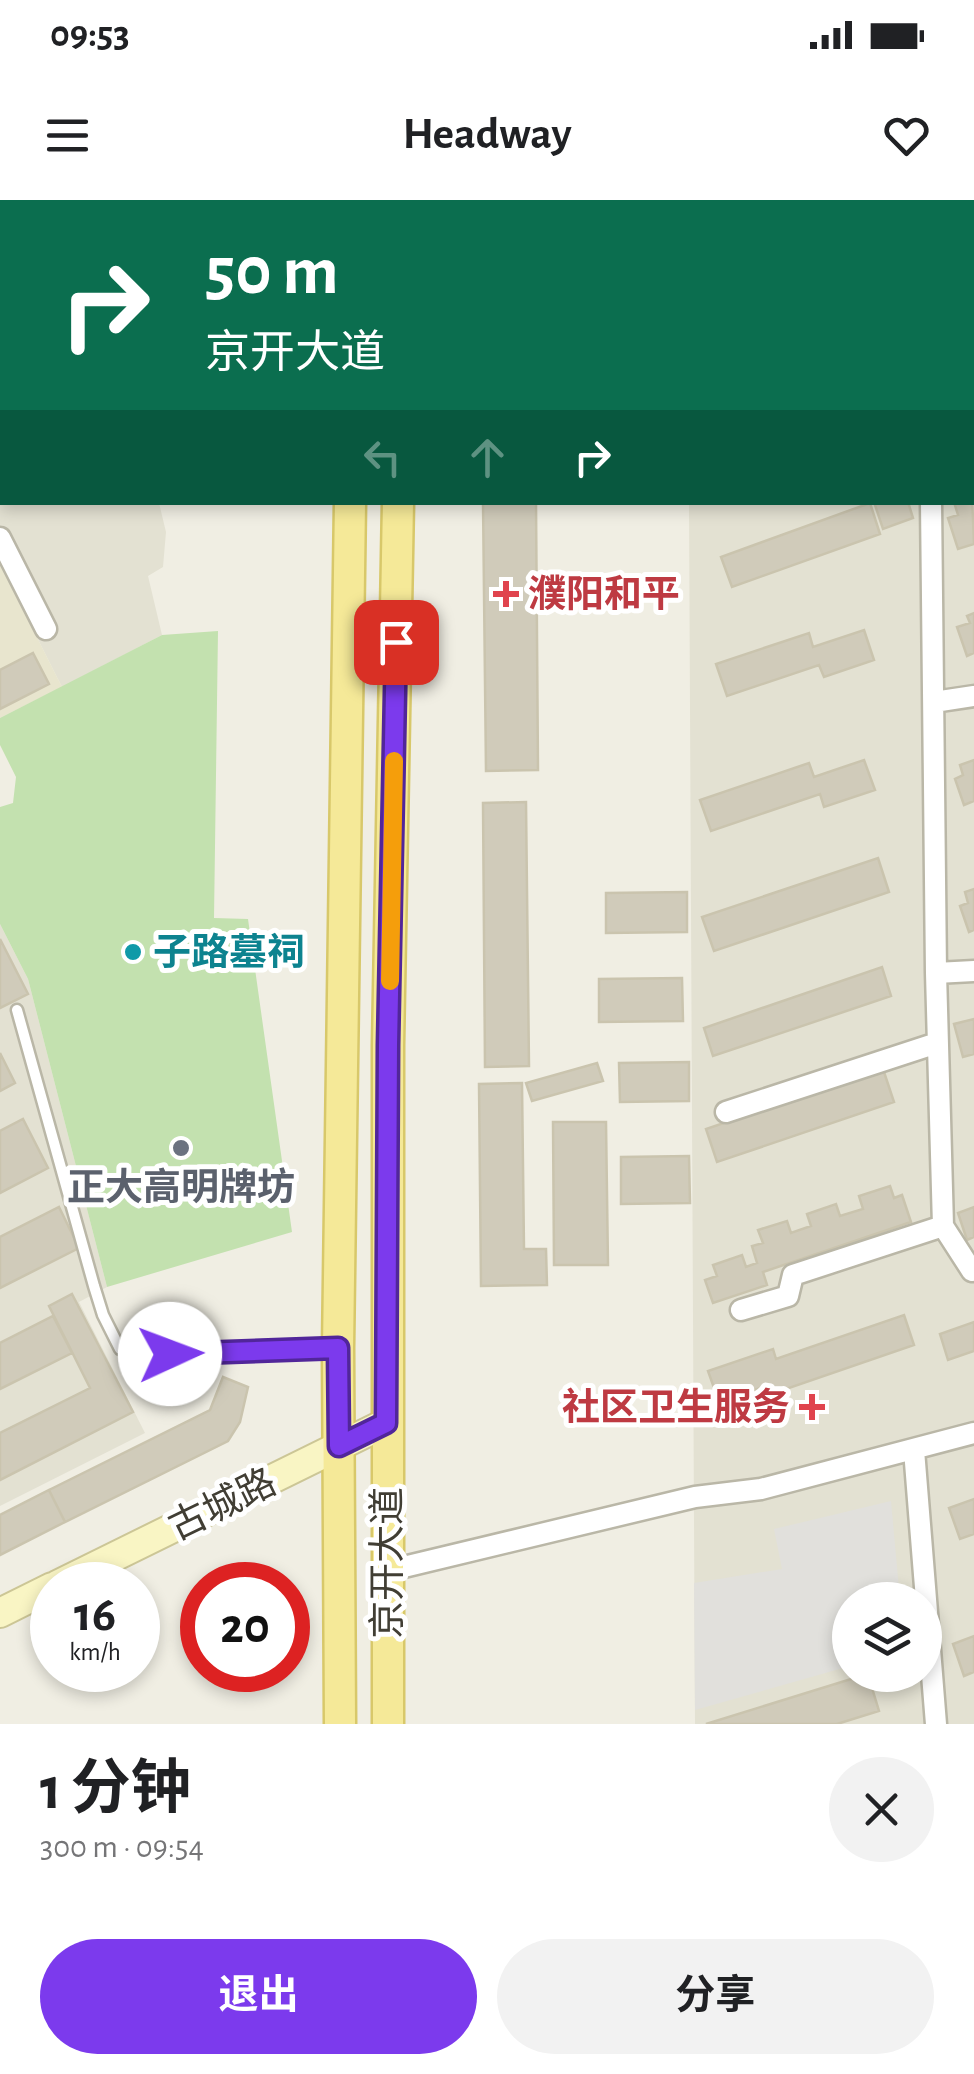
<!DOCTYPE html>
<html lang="zh">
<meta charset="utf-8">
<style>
body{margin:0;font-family:"Alegreya Sans","Noto Sans SC",sans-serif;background:#f2f2f2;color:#202124;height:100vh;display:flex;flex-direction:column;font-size:38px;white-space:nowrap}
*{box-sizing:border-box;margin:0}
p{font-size:32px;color:#757577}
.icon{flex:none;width:55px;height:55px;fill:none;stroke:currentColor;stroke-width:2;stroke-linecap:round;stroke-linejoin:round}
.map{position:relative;height:1524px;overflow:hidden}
.drawer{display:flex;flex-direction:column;background:#fff;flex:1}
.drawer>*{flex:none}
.guide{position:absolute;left:0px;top:0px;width:975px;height:305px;box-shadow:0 5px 15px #0003;background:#0b6e4f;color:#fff;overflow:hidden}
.tools{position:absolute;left:832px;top:1382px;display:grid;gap:20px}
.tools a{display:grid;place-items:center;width:110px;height:110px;border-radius:50%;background:#fff;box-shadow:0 5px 15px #0003;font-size:50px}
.speed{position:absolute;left:30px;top:1362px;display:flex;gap:20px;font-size:50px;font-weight:700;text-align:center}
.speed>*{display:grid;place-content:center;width:130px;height:130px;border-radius:50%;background:#fff;box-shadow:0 5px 15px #0003;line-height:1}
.speed small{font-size:25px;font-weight:400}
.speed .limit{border:15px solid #d22;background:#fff;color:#111}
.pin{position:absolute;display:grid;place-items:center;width:85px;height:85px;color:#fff;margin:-42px;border-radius:20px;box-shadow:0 5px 15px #0006}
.me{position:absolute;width:110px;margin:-55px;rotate:88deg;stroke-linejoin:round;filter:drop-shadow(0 0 8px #0008)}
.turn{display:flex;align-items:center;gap:35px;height:210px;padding:0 40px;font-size:45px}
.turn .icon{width:130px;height:130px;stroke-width:2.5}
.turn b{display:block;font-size:70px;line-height:85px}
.lanes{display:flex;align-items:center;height:95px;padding:0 40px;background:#0003;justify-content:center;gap:50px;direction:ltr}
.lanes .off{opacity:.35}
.round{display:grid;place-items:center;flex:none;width:105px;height:105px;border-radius:52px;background:#f2f2f2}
.headline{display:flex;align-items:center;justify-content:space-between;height:170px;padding:0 40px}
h1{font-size:60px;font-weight:700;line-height:75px}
.primary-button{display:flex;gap:20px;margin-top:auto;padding:20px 40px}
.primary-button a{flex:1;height:115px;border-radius:60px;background:#7c3aed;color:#fff;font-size:40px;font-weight:700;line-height:115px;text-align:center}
.primary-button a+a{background:#f2f2f2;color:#202124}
.status{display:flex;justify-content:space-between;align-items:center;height:70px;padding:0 50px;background:#fff;direction:ltr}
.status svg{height:28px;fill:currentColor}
header{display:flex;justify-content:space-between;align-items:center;height:130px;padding:0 40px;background:#fff;font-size:45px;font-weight:700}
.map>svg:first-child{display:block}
.residential{fill:#e3e1d2;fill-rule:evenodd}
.education{fill:#e8e5ce}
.green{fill:#c3e1af}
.parking{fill:#e1e0dc}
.building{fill:#d0cbba;stroke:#cac4ae;stroke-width:2.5}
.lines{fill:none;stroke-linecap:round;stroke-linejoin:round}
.lane-casing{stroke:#bab7a7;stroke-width:15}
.street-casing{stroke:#bab7a7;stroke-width:25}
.secondary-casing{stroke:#ccc696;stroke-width:32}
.primary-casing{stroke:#d8c86a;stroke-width:35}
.lane{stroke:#fff;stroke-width:10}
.street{stroke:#fff;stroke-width:20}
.secondary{stroke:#f9f5c4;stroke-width:28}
.primary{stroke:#f5e998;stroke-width:30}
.route-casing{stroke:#51269a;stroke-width:25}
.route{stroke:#7c3aed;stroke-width:18}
.slow{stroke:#f59e0b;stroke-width:18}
.health-dot{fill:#e0444e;stroke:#fff;stroke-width:4}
.culture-dot{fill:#0f9aa8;stroke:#fff;stroke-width:4}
.worship-dot{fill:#6b7280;stroke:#fff;stroke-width:4}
.labels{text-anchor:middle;stroke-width:10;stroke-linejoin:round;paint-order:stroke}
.health-label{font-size:38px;font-weight:bold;fill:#be3a42;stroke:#fff;text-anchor:start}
.culture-label{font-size:38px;font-weight:bold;fill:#0d838f;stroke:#fff;text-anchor:start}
.worship-label{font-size:38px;font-weight:bold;fill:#5b616d;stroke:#fff}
.street-label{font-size:38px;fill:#413e34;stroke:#fff}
</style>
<div class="status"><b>09:53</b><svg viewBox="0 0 49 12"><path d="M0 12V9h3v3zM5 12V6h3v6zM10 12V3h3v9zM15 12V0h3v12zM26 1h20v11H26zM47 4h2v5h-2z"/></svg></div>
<header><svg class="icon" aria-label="menu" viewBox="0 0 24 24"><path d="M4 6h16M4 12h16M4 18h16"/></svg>Headway<svg class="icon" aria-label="heart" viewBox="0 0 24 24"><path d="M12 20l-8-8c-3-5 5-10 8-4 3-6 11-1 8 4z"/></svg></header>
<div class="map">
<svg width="974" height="1524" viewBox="0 0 974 1524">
<rect width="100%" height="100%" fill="#f0eee3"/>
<!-- residential -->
<path class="residential" d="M0,0L91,2H2V302L159,303L166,332L163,367L148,376L162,435L62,487L0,364Z
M687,0H974V1524H695L689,303L972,302V2ZM850,1400H925V1475H850Z
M0,724L28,779L107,1087L79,1102L145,1233L0,1306Z"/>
<!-- education -->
<path class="education" d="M0,364L62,487L0,518Z"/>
<!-- green -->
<path class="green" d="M218,431L214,718L248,719L292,1032L107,1087L28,779L0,724V607L13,603L16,577L0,545V518L162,435Z"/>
<!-- parking -->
<path class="parking" d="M891,1301L900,1400H850V1466L695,1510L694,1383L782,1369L774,1329Z"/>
<!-- building -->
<path class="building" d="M972,296L974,344L958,349L948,318L958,315L954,302H972Z
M483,302H536L538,570L486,571Z
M874,302H908L913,318L883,329Z
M870,303L880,334L732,387L721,357Z
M974,413V453L967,456L957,427L970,423L967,416Z
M864,430L874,460L824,477L819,465L727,496L716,464L809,433L813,447Z
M33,453L49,484L0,509V470Z
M864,560L875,590L824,607L820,594L711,631L700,600L809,563L814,577Z
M974,560V601L964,605L955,579L963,575L960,565Z
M526,602L529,866L485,867L483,603Z
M878,658L889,692L714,751L702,717Z
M974,689V730L969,732L960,706L968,703L965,692Z
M687,692V732L606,733V693Z
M0,739L28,794L0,808Z
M882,767L891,796L713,856L704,828Z
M682,778L683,821L599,822V779Z
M974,819V854L963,857L954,824Z
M0,853L15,883L0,891Z
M689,862V901L620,902L619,863Z
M597,863L603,881L532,901L526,883Z
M883,869L894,902L717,962L706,929Z
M522,883L524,1049H546L547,1085L481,1086L479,884Z
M23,919L48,968L0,993V931Z
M553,922H606L608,1065H554Z
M689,956L690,1003L621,1004V957Z
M890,986L894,998L902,995L911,1022L763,1072L767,1085L713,1103L705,1080L717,1076L713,1065L742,1055L746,1067L757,1063L752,1046L763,1043L758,1030L787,1021L791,1033L811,1026L807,1014L836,1004L840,1016L863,1009L859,996Z
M59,1007L79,1048L0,1088V1037Z
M974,1007V1037L967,1040L958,1013Z
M72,1094L133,1212L0,1280V1233L90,1188L49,1106Z
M904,1115L914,1145L763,1197L760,1188L719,1202L708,1171L773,1149L776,1159Z
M53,1116L72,1153L0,1189V1143Z
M974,1122V1151L948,1160L940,1134Z
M223,1177L248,1187L240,1222L228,1241L65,1322L49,1290L210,1210Z
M49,1290L65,1322L0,1355V1315Z
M974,1299V1334L960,1339L949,1308Z
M974,1436V1472L964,1476L953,1444Z
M864,1475H868L879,1511L837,1524H706Z"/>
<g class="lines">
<defs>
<path id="lane" d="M17,810L94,1086L103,1115L120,1149L136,1154L333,1148"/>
<path id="street" d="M928,2L929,0
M931,302L936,773L974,771
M0,338L46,429
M934,502L974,496
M936,773L943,1026L972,1071
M726,912L937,843
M741,1110L788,1096L793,1075L943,1026
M914,1250L936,1524
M387,1371L695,1297L761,1289L974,1233"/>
<path id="secondary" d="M57,1385L386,1223
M0,1413L52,1387"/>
<path id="primary" d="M352,2V0
M403,2V0
M340,1524L338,1148L350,302
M388,1524V845L398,302"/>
</defs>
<!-- lane casing -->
<use href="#lane" class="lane-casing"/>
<!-- street casing -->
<use href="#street" class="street-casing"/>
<!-- secondary casing -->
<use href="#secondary" class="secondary-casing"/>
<!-- primary casing -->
<use href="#primary" class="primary-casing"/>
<!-- lane -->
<use href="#lane" class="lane"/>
<!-- street -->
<use href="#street" class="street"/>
<!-- secondary -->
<use href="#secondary" class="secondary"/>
<!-- primary -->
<use href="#primary" class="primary"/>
</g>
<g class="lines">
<defs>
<path id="route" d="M170,1154L338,1148L339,1246L386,1223L388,845L396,442"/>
</defs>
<!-- route casing -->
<use href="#route" class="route-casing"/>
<!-- route -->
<use href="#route" class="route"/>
<!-- slow -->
<path class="slow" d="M390,781L394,561"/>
</g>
<!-- markers -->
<g class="health-dot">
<path d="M501 379h10v10h10v10h-10v10h-10v-10h-10v-10h10z"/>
<path d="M807 1192h10v10h10v10h-10v10h-10v-10h-10v-10h10z"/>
</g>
<circle class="culture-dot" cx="133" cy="752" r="10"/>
<circle class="worship-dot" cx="181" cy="948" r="10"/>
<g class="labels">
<!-- health labels -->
<g class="health-label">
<text x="528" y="407">濮阳和平</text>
<text x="790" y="1220" text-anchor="end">社区卫生服务</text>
</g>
<!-- culture labels -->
<g class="culture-label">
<text x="153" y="765">子路墓祠</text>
</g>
<!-- worship labels -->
<g class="worship-label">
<text x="181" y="1000">正大高明牌坊</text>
</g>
<!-- street labels -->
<g class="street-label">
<text transform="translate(222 1304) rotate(-26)" y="13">古城路</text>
<text transform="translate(387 1363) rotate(-90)" y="13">京开大道</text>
</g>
</g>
</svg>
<div class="tools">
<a><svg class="icon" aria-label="layers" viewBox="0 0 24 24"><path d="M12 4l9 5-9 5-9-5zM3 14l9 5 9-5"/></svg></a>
</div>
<div class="speed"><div>16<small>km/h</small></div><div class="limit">20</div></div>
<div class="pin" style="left:396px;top:442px;background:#d93025"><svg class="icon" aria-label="arrive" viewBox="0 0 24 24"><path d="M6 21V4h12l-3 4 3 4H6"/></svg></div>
<svg class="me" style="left:170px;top:1154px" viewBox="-20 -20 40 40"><circle r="19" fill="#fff"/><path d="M0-13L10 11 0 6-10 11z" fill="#7c3aed"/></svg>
<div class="guide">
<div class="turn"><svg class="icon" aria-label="right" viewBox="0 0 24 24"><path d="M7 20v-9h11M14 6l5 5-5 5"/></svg><div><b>50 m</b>京开大道</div></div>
<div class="lanes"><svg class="icon off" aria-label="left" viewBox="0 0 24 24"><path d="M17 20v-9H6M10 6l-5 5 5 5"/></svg><svg class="icon off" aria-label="ahead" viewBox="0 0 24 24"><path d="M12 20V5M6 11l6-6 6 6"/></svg><svg class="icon" aria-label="right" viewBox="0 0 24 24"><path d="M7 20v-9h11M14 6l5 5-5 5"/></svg></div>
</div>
</div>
<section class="drawer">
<div class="headline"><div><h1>1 分钟</h1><p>300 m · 09:54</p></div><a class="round"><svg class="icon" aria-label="close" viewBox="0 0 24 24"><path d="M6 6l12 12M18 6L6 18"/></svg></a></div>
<div class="primary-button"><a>退出</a><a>分享</a></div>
</section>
